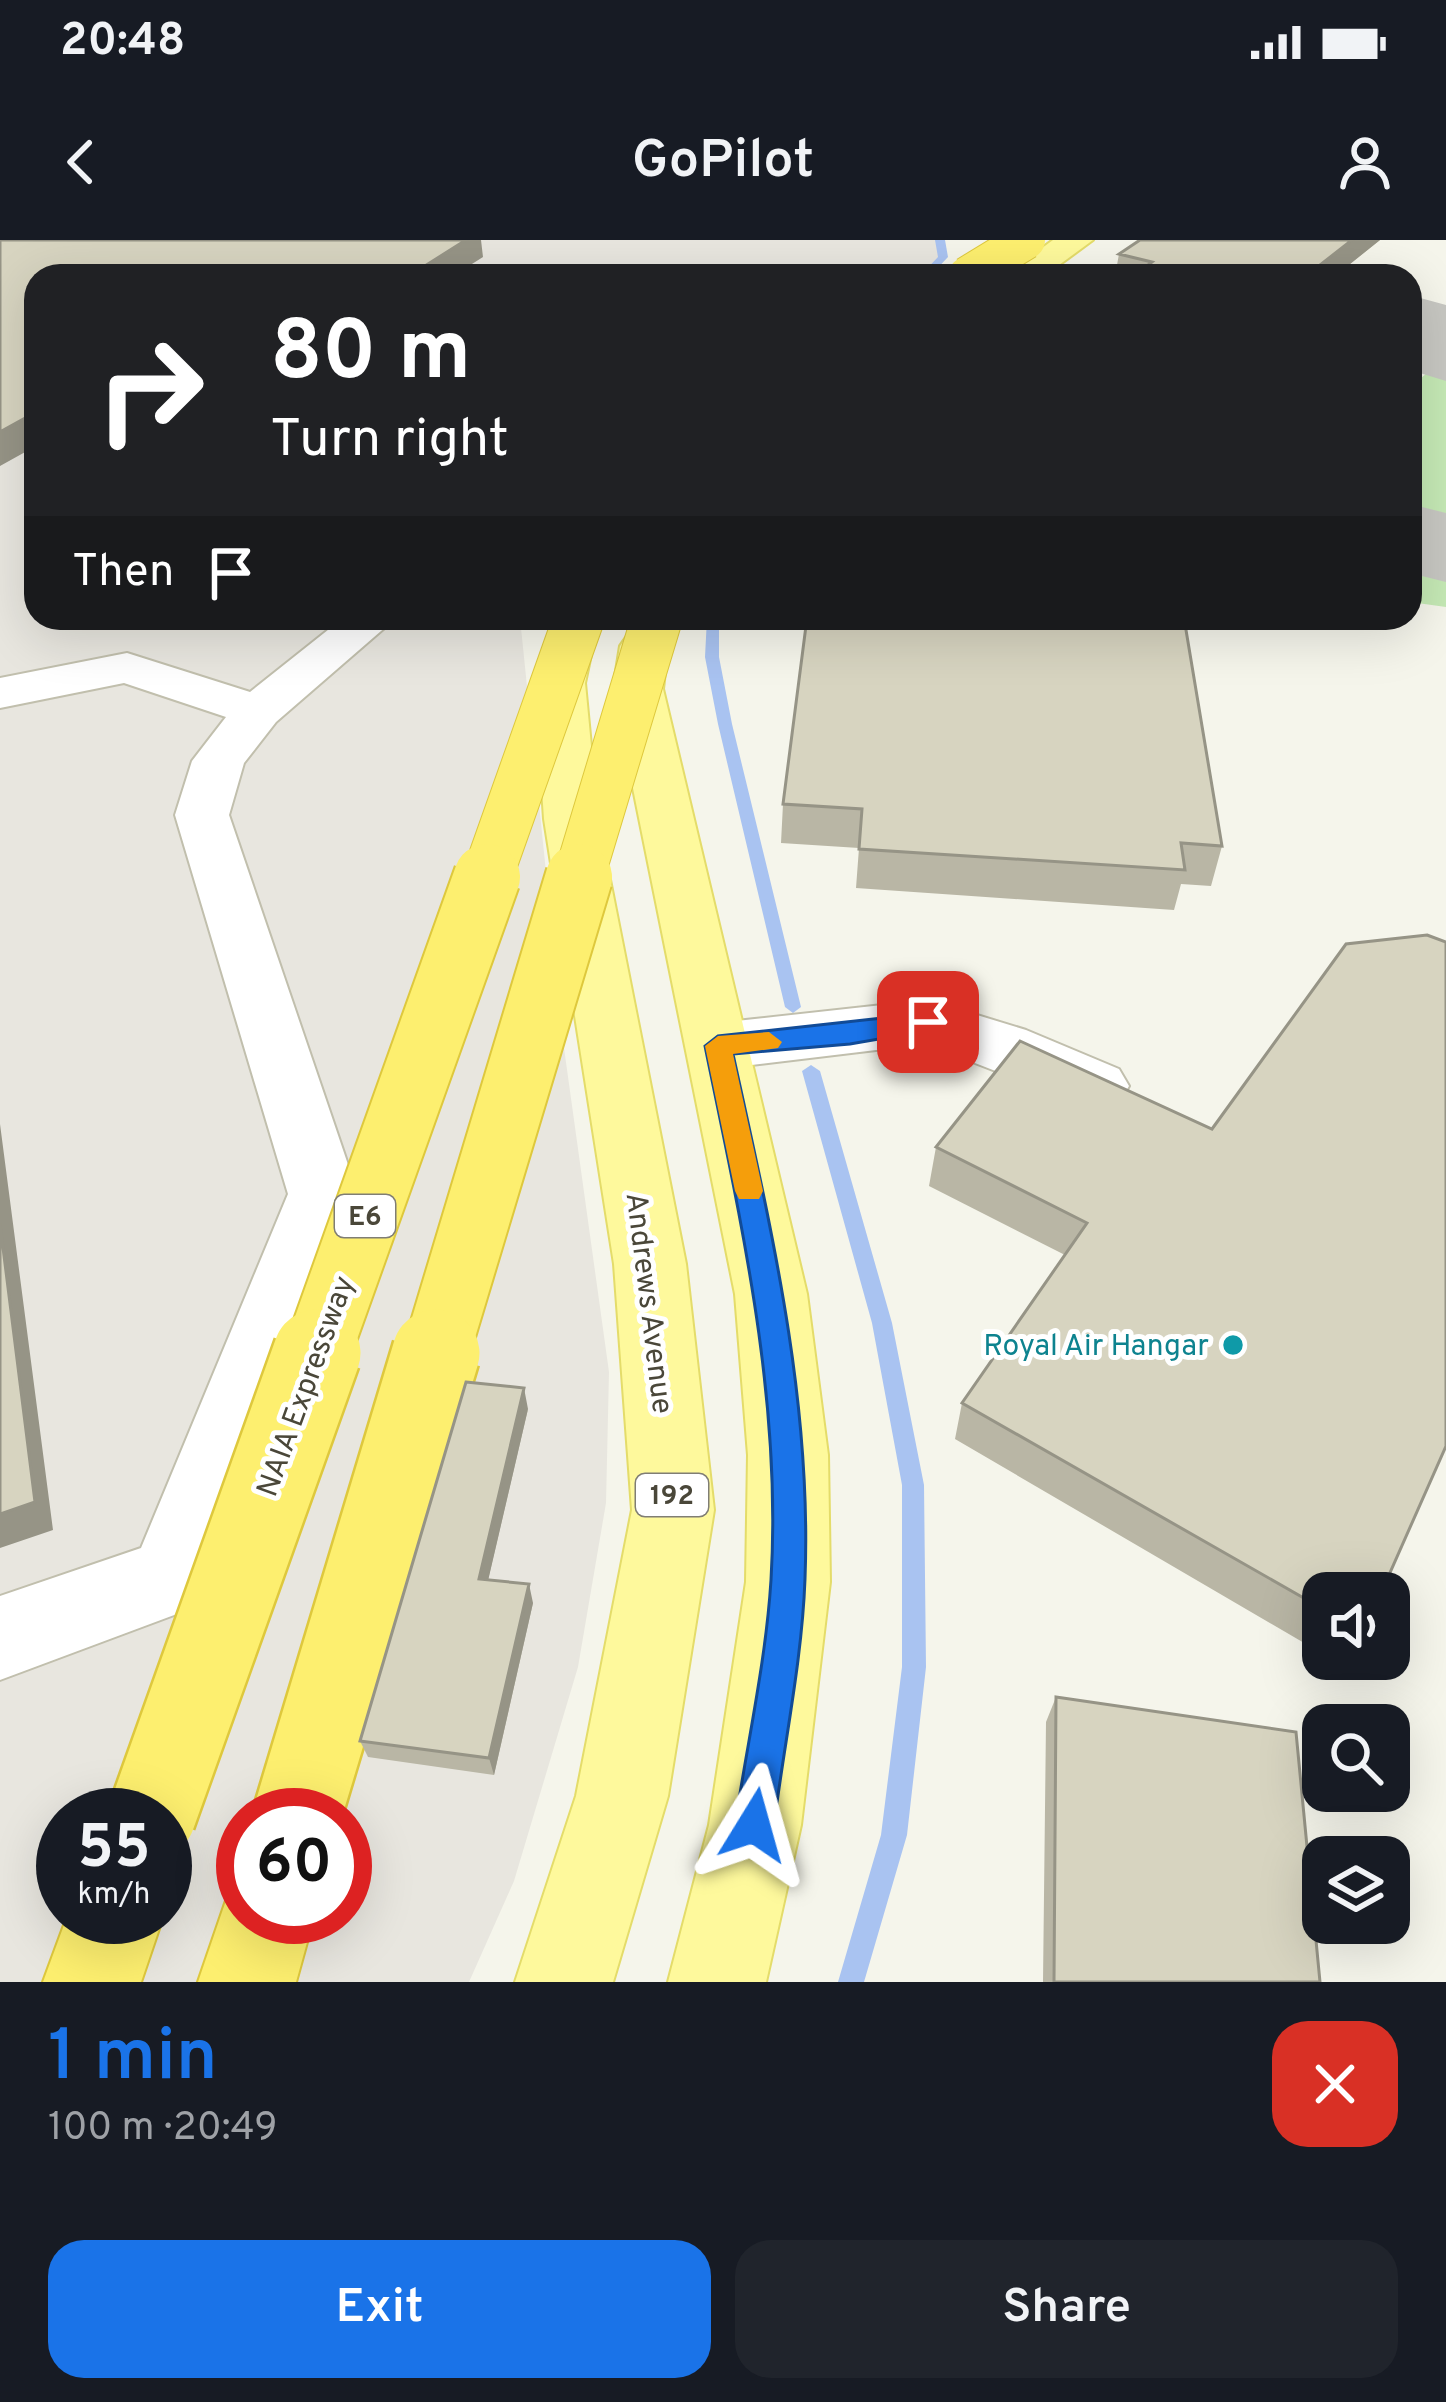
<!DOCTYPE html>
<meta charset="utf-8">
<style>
body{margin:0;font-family:Overpass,sans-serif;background:#20242c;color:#f1f3f6;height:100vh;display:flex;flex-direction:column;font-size:45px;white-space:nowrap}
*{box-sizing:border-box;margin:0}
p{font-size:39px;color:#9ea1a6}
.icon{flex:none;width:66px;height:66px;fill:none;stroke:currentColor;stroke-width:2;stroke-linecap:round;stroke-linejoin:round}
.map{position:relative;height:1742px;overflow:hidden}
.drawer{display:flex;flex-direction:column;background:#171b24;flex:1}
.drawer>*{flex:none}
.banner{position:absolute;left:24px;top:24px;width:1398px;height:366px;border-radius:36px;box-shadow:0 12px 48px #0002;background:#202124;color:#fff;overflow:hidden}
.controls{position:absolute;left:1302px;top:1332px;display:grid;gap:24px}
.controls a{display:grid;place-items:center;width:108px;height:108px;border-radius:24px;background:#171b24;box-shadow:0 12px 48px #0002;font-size:60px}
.speed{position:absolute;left:36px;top:1548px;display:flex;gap:24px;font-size:60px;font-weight:700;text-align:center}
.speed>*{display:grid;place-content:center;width:156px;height:156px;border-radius:50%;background:#171b24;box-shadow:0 12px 48px #0002;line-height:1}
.speed small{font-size:30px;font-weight:400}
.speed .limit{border:18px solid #d22;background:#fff;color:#111}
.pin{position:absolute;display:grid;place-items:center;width:102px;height:102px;color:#fff;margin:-51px;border-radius:24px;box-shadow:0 6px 18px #0006}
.me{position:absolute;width:132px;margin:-66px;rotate:8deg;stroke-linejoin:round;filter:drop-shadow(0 0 9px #0008)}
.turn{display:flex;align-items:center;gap:42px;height:252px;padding:0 48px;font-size:54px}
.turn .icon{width:156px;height:156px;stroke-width:2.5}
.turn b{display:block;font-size:84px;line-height:102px}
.then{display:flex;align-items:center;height:114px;padding:0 48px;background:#0003;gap:24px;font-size:45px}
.round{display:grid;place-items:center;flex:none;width:126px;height:126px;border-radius:36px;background:#20242c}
.headline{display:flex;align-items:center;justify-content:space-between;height:204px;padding:0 48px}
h1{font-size:72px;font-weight:600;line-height:90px;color:#1a73e8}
.primary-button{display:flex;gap:24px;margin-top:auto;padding:24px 48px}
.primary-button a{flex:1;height:138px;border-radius:36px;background:#1a73e8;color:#fff;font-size:48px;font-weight:600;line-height:138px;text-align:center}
.primary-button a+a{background:#20242c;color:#f1f3f6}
.status{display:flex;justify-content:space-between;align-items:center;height:84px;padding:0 60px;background:#171b24;direction:ltr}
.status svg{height:33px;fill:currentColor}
header{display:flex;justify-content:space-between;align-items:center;height:156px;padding:0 48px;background:#171b24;font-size:54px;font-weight:600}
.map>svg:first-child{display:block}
.industrial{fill:#e8e6df;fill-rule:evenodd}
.green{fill:#c5e9b5}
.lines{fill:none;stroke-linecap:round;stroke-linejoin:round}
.stream{fill:#a9c3f1;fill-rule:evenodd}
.taxiway{fill:#c7c7c2;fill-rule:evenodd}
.minor-casing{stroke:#c1bfad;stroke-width:4}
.major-casing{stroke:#e4dc6a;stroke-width:4}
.highway-casing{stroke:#dec83d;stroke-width:4}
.minor{fill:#fff;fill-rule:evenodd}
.major{fill:#fef99c;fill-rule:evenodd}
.highway{fill:#fdef6f;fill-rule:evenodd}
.highway-bridge-far3-casing{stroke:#dec83d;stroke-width:40;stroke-linecap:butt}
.highway-bridge-far2-casing{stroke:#dec83d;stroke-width:52;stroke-linecap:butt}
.highway-bridge-far1-casing{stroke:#dec83d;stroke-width:70;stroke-linecap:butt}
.highway-bridge-casing{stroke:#dec83d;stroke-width:92;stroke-linecap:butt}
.highway-bridge-far3{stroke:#fdef6f;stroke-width:38}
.highway-bridge-far2{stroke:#fdef6f;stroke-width:50}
.highway-bridge-far1{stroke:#fdef6f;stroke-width:66}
.highway-bridge{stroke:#fdef6f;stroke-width:87}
.wall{fill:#b9b6a5}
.shaded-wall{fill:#969486}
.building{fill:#d7d4c0;stroke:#969486;stroke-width:3}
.route{fill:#1a73e8;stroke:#114b97;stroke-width:3}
.slow{fill:#f59e0b}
.culture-dot{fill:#0f9aa8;stroke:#fff;stroke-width:4.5}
.labels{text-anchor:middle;stroke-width:10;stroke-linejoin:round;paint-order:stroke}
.shield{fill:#fff;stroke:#807e74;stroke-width:3}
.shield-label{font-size:27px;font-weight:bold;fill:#4a4739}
.street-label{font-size:30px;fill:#4a4739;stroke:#fff}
.culture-label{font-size:30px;fill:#0d838f;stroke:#fff;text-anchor:end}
</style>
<div class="status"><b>20:48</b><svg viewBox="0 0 49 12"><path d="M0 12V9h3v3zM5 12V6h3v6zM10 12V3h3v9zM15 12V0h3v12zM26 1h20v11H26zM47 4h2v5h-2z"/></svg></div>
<header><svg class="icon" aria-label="back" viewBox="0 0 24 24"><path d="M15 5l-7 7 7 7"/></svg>GoPilot<svg class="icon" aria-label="person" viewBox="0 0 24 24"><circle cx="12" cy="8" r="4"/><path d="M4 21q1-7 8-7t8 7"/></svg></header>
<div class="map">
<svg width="1446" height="1742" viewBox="0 0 1446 1742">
<rect width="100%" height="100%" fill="#f5f5eb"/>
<!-- industrial -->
<path class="industrial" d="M0,0H940L943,17L925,36H36V378H520L564,808L609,1132L606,1263L578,1427L514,1641L469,1742H0ZM63,1575H165V1677H63ZM243,1575H345V1677H243Z"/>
<!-- green -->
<path class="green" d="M1437,125L1446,135V294L1410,284V147Z
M1410,314L1446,324V367L1410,362Z"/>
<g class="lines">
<!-- stream -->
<path class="stream" d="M935,0H945L948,17L930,36H920L938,17Z
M707,378H719V417L732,484L801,767L793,773L785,767L718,484L705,417Z
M811,825L820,831L892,1083L924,1245L926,1427L907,1595L864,1742H838L881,1595L902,1427V1245L872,1083L802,831Z"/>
<!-- taxiway -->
<path class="taxiway" d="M1413,56L1446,65V141L1410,130Z
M1410,264L1446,273V342L1410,333Z"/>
<defs>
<path id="minor" d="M343,378H396L276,482L244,523L229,575L358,954L201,1365L0,1440V1356L141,1308L288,954L175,575L192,521L226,477L124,443L0,468V438L127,413L250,452Z
M928,760L1026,790L1119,829L1129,846L1119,863L1096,870L926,804L718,829L696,822L686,806L696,790L718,783Z"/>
<path id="major" d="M1053,0H1093L1044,36H1004Z
M569,390L586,395L593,405L585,443L598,579L686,1024L714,1270L668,1556L613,1742H515L576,1556L632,1270L614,1024L544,579L535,443L552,395Z
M644,391L661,396L668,406L663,449L807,1054L828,1215L830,1342L801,1585L766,1742H668L709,1585L746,1342L748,1215L735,1054L613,449L620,406L627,396Z"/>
<path id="highway" d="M243,1638V1677H314L296,1742H198L232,1643Z
M67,1677H163L141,1742H43Z"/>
</defs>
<!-- minor casing -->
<use href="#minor" class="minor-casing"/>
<!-- major casing -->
<use href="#major" class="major-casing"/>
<!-- highway casing -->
<use href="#highway" class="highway-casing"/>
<!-- minor -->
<use href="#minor" class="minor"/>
<!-- major -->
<use href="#major" class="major"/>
<!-- highway -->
<use href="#highway" class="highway"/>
<defs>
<path id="highway-bridge-far3" d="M967,36L1026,0"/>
<path id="highway-bridge-far2" d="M486,640L579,378
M578,640L657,378"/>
<path id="highway-bridge-far1" d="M316,1116L487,637
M435,1116L579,637"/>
<path id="highway-bridge" d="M152,1575L317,1113
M297,1575L436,1113"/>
</defs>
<!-- highway-bridge-far3 casing -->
<use href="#highway-bridge-far3" class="highway-bridge-far3-casing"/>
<!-- highway-bridge-far2 casing -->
<use href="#highway-bridge-far2" class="highway-bridge-far2-casing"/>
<!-- highway-bridge-far1 casing -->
<use href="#highway-bridge-far1" class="highway-bridge-far1-casing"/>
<!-- highway-bridge casing -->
<use href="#highway-bridge" class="highway-bridge-casing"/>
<!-- highway-bridge-far3 -->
<use href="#highway-bridge-far3" class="highway-bridge-far3"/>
<!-- highway-bridge-far2 -->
<use href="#highway-bridge-far2" class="highway-bridge-far2"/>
<!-- highway-bridge-far1 -->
<use href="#highway-bridge-far1" class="highway-bridge-far1"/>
<!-- highway-bridge -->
<use href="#highway-bridge" class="highway-bridge"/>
</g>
<!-- wall -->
<path class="wall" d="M1140,0H1380L1335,36H1115L1119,14Z
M807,378L1222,606L1211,646L1181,644L1174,670L856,648L859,608L781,603L783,564Z
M1020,801L1323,1353V1414L955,1199L962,1163L1065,1015L929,946L936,907Z
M528,1169L488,1340L533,1363L494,1535L368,1517L360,1501Z
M1056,1457L1320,1742H1043L1046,1482Z"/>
<!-- shaded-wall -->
<path class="shaded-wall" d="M466,0H481L483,17L453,36H409Z
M1352,0H1380L1335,36H1306Z
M36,172V206L0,226V192Z
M0,884L53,1290L0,1308Z
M524,1148L528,1169L484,1358L479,1339Z
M529,1344L533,1363L494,1535L489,1518Z"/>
<!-- building -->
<path class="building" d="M0,0H466L409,36H36V172L0,192Z
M1140,0H1352L1306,36H1134L1152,22L1119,14Z
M807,378H1184L1222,606L1181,603L1185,630L859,609L862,569L783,564Z
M1427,695L1446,702V1206L1381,1353H1323V1369L962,1163L1087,983L936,907L1020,801L1212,889L1346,704Z
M0,984L35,1262L0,1274Z
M466,1142L524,1148L479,1339L529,1344L489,1518L360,1501Z
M1056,1457L1296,1492L1320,1742H1054Z"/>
<!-- route -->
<path class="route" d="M928,773L937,776L941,782L937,789L850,804L733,814C771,988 812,1160 805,1339C802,1421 784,1504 774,1585L768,1598L754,1604L741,1598L735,1585C747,1504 766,1421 771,1340C782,1159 741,982 705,806L718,796Z"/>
<!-- slow -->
<path class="slow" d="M769,792L782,802L778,808L733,814L763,951L759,959H739L735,951L705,806L718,796Z"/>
<!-- markers -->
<circle class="culture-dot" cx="1233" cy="1105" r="12"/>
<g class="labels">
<!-- shield labels -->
<g class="shield">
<rect x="335" y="955" width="60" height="42" rx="9"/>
<rect x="636" y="1234" width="72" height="42" rx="9"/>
</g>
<g class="shield-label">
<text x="365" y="985">E6</text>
<text x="672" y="1264">192</text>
</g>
<!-- street labels -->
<g class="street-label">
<text transform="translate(650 1063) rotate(83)" y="10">Andrews Avenue</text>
<text transform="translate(305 1146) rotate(-70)" y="10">NAIA Expressway</text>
</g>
<!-- culture labels -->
<g class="culture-label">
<text x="1209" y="1115">Royal Air Hangar</text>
</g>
</g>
</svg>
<div class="controls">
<a><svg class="icon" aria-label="sound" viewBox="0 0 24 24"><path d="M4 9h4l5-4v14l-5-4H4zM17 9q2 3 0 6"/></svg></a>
<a><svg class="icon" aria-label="search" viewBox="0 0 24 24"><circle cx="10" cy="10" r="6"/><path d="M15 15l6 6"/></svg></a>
<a><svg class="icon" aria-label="layers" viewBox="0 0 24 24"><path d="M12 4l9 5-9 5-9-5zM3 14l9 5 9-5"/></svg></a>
</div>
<div class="speed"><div>55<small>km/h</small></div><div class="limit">60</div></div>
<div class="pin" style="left:928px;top:782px;background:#d93025"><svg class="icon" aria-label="arrive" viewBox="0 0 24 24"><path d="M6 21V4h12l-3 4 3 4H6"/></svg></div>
<svg class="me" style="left:754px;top:1585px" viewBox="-20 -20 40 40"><path d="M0-17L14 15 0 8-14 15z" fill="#1a73e8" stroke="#fff" stroke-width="4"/></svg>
<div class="banner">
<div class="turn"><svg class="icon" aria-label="right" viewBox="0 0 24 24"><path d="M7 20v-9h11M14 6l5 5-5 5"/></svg><div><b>80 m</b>Turn right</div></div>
<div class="then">Then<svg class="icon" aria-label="arrive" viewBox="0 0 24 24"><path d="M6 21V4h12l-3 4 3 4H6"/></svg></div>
</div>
</div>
<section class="drawer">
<div class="headline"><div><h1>1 min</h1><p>100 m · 20:49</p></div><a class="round" style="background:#d93025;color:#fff"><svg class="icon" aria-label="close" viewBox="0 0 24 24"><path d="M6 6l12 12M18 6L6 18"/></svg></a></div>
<div class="primary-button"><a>Exit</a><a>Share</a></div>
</section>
